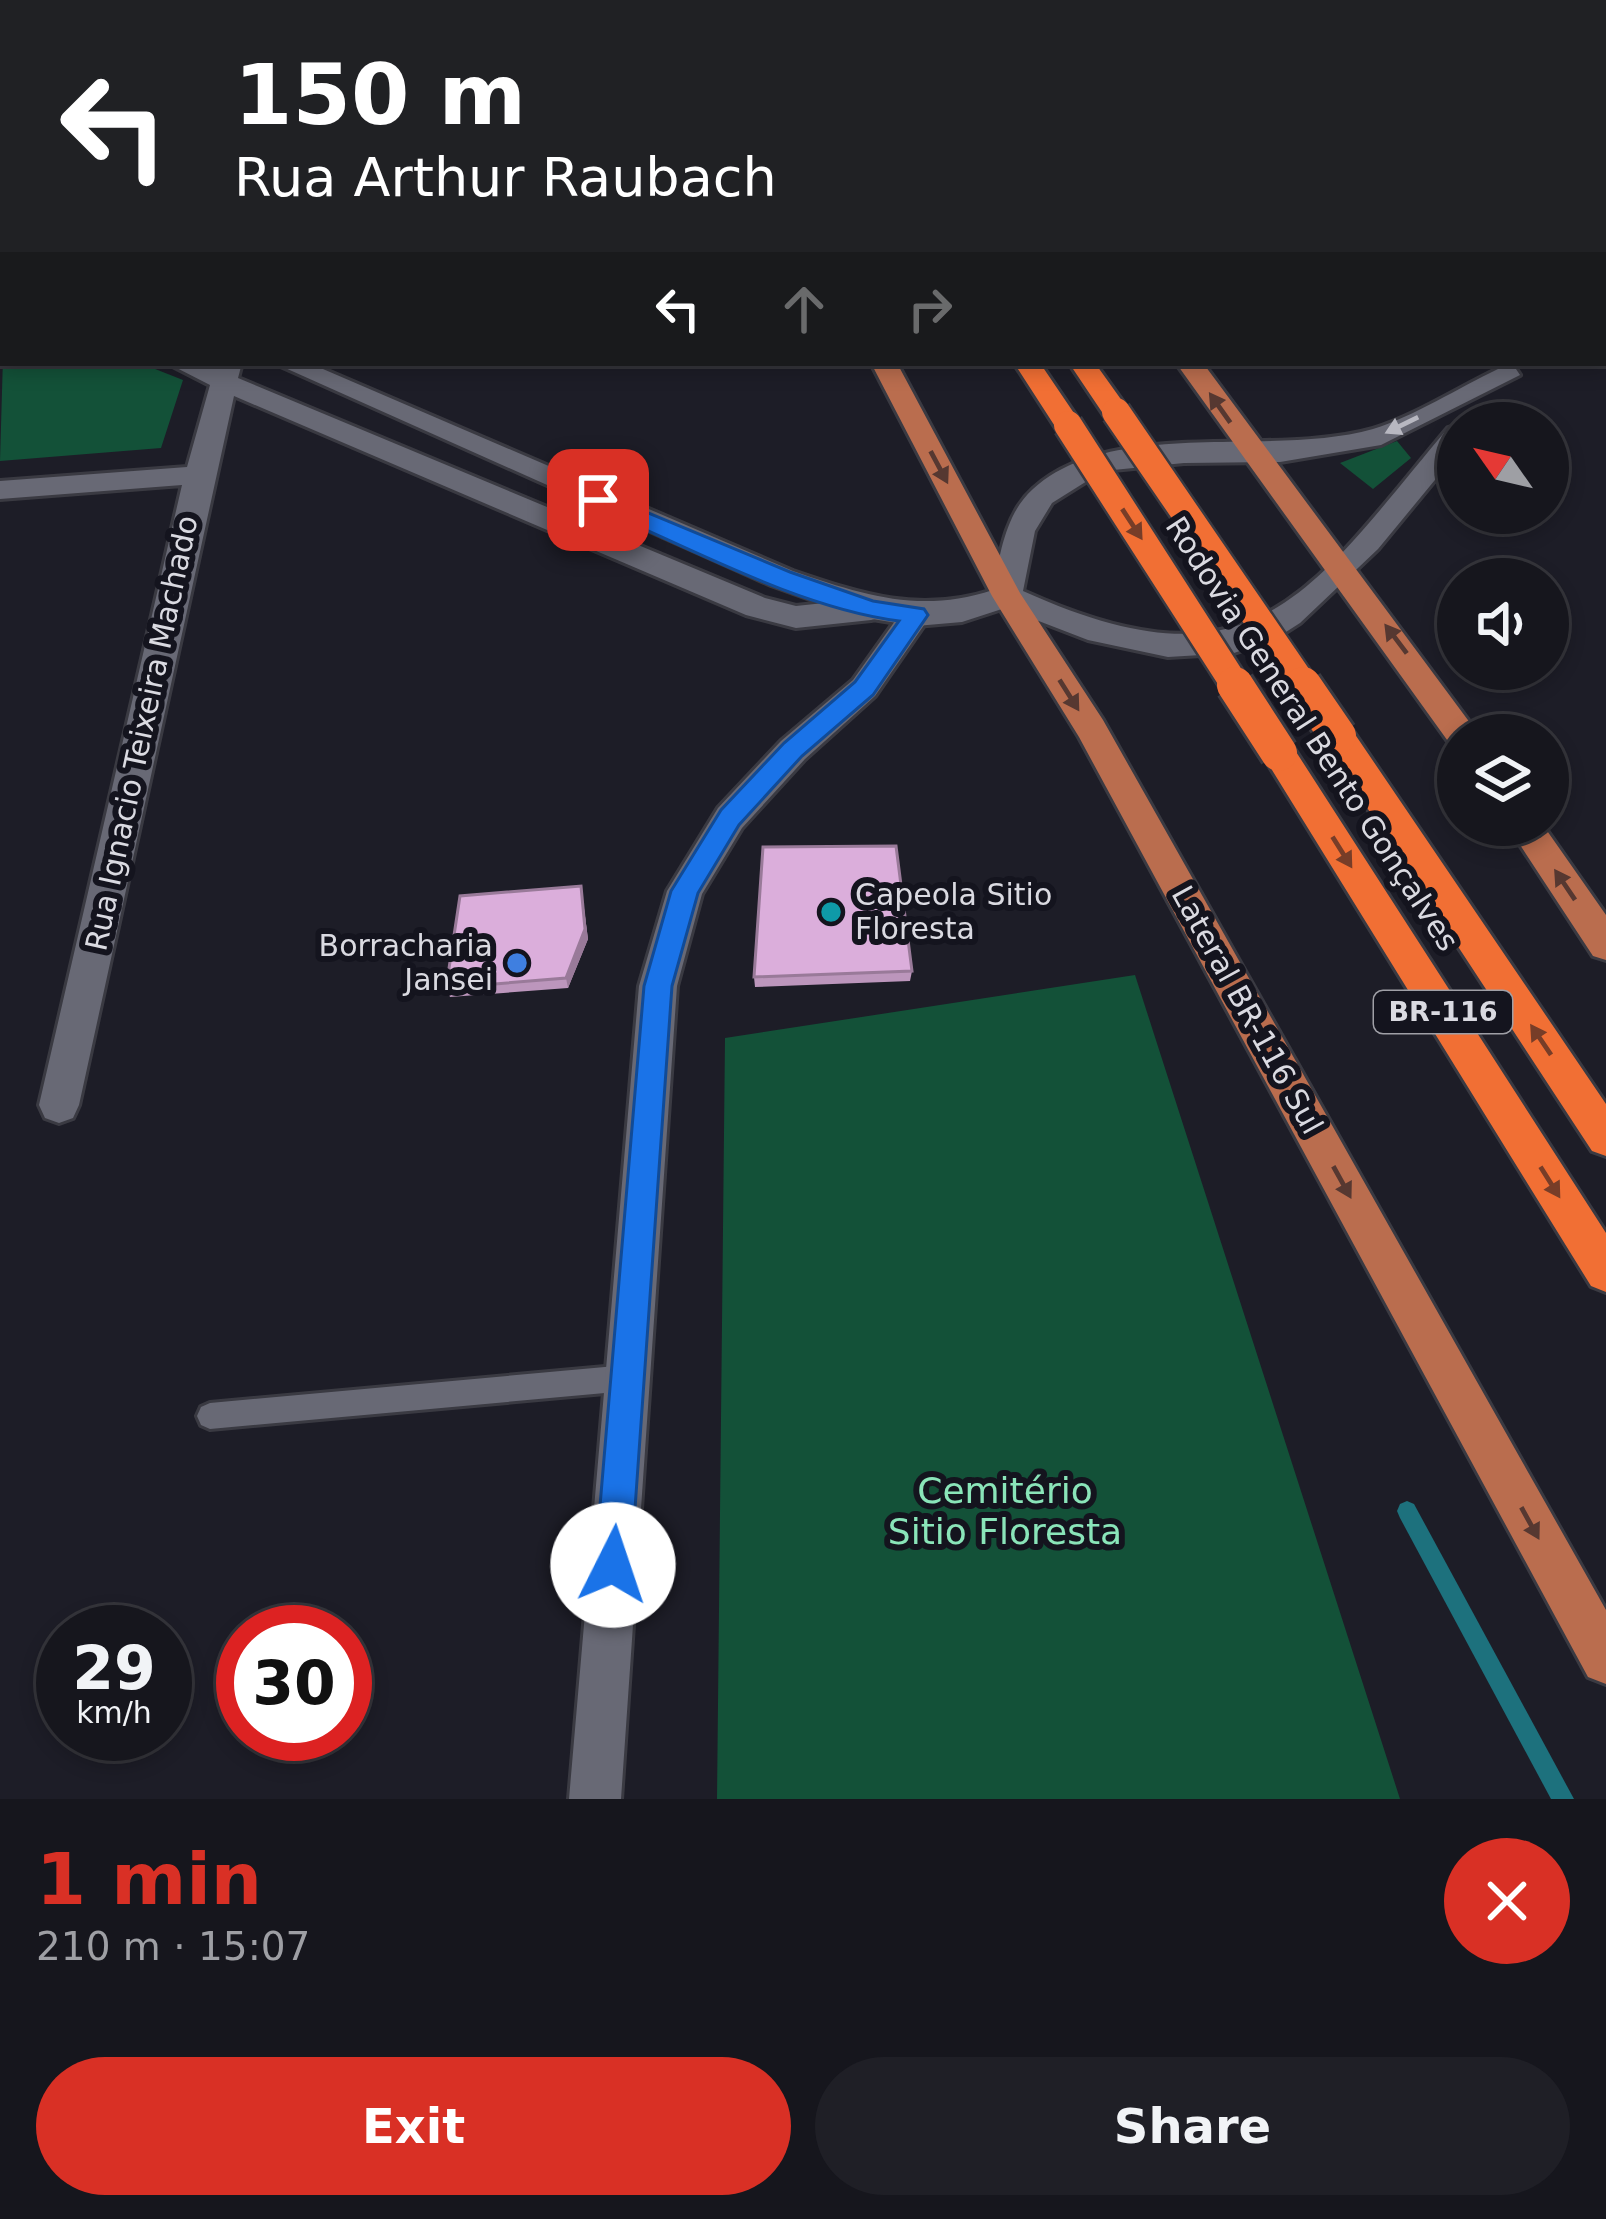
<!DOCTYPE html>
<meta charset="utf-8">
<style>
body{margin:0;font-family:"DejaVu Sans",sans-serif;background:#1f1f26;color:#f1f3f6;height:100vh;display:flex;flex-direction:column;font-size:45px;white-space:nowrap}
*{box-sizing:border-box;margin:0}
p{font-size:39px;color:#9e9fa4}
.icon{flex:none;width:66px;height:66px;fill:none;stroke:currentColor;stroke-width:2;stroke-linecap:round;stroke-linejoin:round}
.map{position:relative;height:1799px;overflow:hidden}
.side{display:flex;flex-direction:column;background:#16161d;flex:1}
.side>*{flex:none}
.banner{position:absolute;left:0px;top:0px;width:1608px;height:366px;box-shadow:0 6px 18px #0003,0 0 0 3px #35353b;background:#202124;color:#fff;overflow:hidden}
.needle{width:78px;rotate:304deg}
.buttons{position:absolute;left:1437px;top:402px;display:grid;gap:24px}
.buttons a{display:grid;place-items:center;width:132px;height:132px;border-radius:50%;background:#16161d;box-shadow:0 6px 18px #0003,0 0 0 3px #35353b;font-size:60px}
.speed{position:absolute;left:36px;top:1605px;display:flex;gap:24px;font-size:60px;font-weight:700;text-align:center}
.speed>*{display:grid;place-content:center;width:156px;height:156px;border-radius:50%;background:#16161d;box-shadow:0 6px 18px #0003,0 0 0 3px #35353b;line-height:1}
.speed small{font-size:30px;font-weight:400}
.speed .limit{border:18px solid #d22;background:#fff;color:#111}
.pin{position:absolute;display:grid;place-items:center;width:102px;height:102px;color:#fff;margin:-51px;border-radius:24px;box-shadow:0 6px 18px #0006}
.me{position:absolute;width:132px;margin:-66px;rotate:4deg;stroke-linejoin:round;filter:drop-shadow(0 0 9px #0008)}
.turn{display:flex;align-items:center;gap:42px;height:252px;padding:0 36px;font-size:54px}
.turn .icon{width:156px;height:156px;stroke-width:2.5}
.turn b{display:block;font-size:84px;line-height:102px}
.lanes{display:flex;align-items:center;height:114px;padding:0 36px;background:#0003;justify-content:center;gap:60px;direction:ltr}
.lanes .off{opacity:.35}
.round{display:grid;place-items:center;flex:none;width:126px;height:126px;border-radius:63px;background:#1f1f26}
.head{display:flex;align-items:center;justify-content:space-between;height:204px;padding:0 36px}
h1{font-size:72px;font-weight:800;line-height:90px;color:#d93025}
.button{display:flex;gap:24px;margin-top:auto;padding:24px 36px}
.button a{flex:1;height:138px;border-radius:72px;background:#d93025;color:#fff;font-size:48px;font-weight:800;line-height:138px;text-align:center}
.button a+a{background:#1f1f26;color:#f1f3f6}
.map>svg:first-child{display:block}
.green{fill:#135138}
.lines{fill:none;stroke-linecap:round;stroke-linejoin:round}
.stream{fill:#1d717d;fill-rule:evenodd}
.lane-casing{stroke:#3a3a42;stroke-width:6}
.street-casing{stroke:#3a3a42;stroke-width:6}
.secondary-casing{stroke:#3a3a42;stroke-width:6}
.primary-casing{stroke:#3a3a42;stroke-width:6}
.highway-casing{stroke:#3a3a42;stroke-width:6}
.lane{fill:#686975;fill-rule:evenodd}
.street{fill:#686975;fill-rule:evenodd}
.secondary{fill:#686975;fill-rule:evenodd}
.primary{fill:#ba6d4e;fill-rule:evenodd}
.highway{fill:#f16f34;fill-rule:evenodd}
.highway-bridge-far1-casing{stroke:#3a3a42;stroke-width:33;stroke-linecap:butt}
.highway-bridge-casing{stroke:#3a3a42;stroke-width:42;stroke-linecap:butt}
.highway-bridge-far1{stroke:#f16f34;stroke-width:28}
.highway-bridge{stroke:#f16f34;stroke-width:36}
.wall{fill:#bc96bc}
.shaded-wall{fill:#997a99}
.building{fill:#dbaedb;stroke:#997a99;stroke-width:3}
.oneway{fill:#563831}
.oneway2{fill:#b8b8c1}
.oneway3{fill:#773d28}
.route{fill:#1a73e8;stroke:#114b97;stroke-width:3}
.culture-dot{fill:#0f9aa8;stroke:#14141e;stroke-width:4.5}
.shop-dot{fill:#3f7fe0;stroke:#14141e;stroke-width:4.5}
.labels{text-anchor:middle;stroke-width:12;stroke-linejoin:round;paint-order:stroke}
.shield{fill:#14141e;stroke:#9f9fa6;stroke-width:3}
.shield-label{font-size:27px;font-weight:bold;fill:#dadae1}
.street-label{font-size:30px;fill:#dadae1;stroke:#14141e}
.poi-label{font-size:30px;fill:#dadae1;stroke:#14141e;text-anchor:start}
.near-park-label{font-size:36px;fill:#8ae5b9;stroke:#14141e}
</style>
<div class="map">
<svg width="1606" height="1799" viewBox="0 0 1606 1799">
<rect width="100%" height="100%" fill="#1d1d27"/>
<!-- green -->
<path class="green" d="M3,357V363H140L183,380L161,448L0,461Z
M1397,441L1411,458L1373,489L1340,463Z
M1135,975L1400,1799H717L725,1038Z"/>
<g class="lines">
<!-- stream -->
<path class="stream" d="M1407,1501L1414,1504L1574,1799H1551L1400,1518L1397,1511L1400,1504Z"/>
<defs>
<path id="lane" d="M627,1365L636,1369L640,1378L636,1387L627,1391L210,1429L201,1425L197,1416L201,1407L210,1403Z"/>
<path id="street" d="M36,0H87L34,3Z
M245,0H265V3H245Z
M0,1L10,3H3V13Z
M0,278H3V293H0Z
M167,363H203L214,368L216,363H242L238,378L765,598L796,606L871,598L882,601L886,609L882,617L871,620L796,628L746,615L234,396L79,1105L73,1118L59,1123L45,1118L39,1105L182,485L0,499V481L187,467L210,385Z
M916,604L927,607L931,615L875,696L805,759L742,828L702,894L677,986L621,1799H569L639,986L667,891L718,808L781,741L853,680L905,607Z"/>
<path id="secondary" d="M0,233H3V248H0Z
M1605,281H1606V297H1605Z
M274,363H309L793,571C863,595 920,614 993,590C1000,555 1005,514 1033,489C1113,416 1272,458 1373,429C1415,416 1458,388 1498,369H1516L1520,375L1381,445L1280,462L1184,463L1103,471L1052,503L1035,531L1023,591C1255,696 1308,595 1448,428L1458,425V452L1378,549L1300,623L1275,639L1234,653L1168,657L1088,640L1005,608L962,622L916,626L860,617L771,585Z"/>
<path id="primary" d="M683,0H703L705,3H685Z
M890,0H910L912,3H892Z
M871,363H897L1020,593L1103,720L1606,1610V1684L1588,1677L1079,737L992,596Z
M1176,363H1203L1479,735H1458V746L1450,744Z
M1507,825H1543L1606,915V960L1593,956Z"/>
<path id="highway" d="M781,0H801L803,3H783Z
M825,0H845L847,3H827Z
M1014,363H1040L1082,425L1078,431H1058Z
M1069,363H1095L1130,412L1126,418H1106Z
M1338,724L1350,727L1606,1104V1156L1592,1151L1326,745L1321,736L1326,727Z
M1279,740L1291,744L1606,1233V1292L1591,1286L1267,762L1262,753L1267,744Z"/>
</defs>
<!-- lane casing -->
<use href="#lane" class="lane-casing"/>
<!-- street casing -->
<use href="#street" class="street-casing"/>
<!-- secondary casing -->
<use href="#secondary" class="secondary-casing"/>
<!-- primary casing -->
<use href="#primary" class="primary-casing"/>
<!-- highway casing -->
<use href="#highway" class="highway-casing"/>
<!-- lane -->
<use href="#lane" class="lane"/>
<!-- street -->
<use href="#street" class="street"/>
<!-- secondary -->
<use href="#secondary" class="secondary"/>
<!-- primary -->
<use href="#primary" class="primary"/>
<!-- highway -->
<use href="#highway" class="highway"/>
<defs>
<path id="highway-bridge-far1" d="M1116,412L1305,688
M1068,425L1237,688"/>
<path id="highway-bridge" d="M1235,685L1279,753
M1303,685L1338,736"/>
</defs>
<!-- highway-bridge-far1 casing -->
<use href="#highway-bridge-far1" class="highway-bridge-far1-casing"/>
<!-- highway-bridge casing -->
<use href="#highway-bridge" class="highway-bridge-casing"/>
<!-- highway-bridge-far1 -->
<use href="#highway-bridge-far1" class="highway-bridge-far1"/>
<!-- highway-bridge -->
<use href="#highway-bridge" class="highway-bridge"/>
</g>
<!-- wall -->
<path class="wall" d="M978,0H1558L1561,3H981Z
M581,886L588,939L568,988L450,997L446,988Z
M912,971L910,981L755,987L754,977Z"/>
<!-- shaded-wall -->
<path class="shaded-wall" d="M581,886L588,939L568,988L566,978Z"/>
<!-- building -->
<path class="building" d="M1014,0H1558L1561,3H1017Z
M896,846L912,971L754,977L763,847Z
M581,886L585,929L566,978L446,988L460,896Z"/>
<!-- one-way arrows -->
<defs><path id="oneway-solid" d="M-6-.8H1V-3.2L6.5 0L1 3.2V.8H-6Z" transform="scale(3)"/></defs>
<g class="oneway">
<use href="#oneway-solid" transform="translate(1220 408) rotate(-125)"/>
<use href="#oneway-solid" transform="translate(939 467) rotate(62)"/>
<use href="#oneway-solid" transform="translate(1396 639) rotate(-127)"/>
<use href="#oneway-solid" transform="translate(1069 695) rotate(58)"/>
<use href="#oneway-solid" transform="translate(1565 885) rotate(-124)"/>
<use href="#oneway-solid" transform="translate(1342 1182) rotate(61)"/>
<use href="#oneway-solid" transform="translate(1530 1523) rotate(61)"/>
</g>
<use class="oneway2" href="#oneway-solid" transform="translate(1402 425) rotate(154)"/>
<g class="oneway3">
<use href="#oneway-solid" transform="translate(1132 524) rotate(57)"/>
<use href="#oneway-solid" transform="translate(1342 852) rotate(58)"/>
<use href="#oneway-solid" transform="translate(1541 1040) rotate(-124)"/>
<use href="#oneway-solid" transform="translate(1550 1182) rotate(58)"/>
</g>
<!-- route -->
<path class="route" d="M598,492L790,572L873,601L924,609L928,615L873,695L802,756L739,825L698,893L672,986L631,1565L626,1578L613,1583L600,1578L595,1565L644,986L671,891L721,810L784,743L855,682L899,621C797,608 685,545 590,505V494Z"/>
<!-- markers -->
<circle class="culture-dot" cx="831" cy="912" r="12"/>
<circle class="shop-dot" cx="517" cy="963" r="12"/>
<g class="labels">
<!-- shield labels -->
<rect class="shield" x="1374" y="991" width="138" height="42" rx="9"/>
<g class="shield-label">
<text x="1443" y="1021">BR-116</text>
</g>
<!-- street labels -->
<g class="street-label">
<text transform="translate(142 733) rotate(-78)" y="10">Rua Ignacio Teixeira Machado</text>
<text transform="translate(1312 734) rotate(57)" y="10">Rodovia General Bento Gonçalves</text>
<text transform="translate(1247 1010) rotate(61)" y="10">Lateral BR-116 Sul</text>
</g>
<!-- poi labels -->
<g class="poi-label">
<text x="855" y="905">Capeola Sitio<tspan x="855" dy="34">Floresta</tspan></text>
<text x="493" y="956" text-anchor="end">Borracharia<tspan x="493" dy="34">Jansei</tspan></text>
</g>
<!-- near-park labels -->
<g class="near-park-label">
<text x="1005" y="1503">Cemitério<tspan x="1005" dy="41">Sitio Floresta</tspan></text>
</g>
</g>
</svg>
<div class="buttons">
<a><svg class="needle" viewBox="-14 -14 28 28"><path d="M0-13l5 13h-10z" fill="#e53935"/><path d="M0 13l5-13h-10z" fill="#9e9fa4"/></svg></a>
<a><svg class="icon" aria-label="sound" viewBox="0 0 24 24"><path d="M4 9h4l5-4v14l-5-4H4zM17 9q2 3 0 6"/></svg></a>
<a><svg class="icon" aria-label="layers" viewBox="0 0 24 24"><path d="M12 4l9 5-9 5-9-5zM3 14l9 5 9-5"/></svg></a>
</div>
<div class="speed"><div>29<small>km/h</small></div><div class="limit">30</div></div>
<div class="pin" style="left:598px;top:500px;background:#d93025"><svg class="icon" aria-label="arrive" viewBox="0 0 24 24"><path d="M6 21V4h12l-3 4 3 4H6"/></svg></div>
<svg class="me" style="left:613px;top:1565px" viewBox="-20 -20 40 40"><circle r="19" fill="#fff"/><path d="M0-13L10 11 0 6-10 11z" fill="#1a73e8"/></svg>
<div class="banner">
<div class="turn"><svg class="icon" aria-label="left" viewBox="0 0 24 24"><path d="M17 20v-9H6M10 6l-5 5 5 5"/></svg><div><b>150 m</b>Rua Arthur Raubach</div></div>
<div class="lanes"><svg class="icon" aria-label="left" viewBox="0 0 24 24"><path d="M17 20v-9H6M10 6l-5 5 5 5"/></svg><svg class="icon off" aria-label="ahead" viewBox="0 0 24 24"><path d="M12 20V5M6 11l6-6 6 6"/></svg><svg class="icon off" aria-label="right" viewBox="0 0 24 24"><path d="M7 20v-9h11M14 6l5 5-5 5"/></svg></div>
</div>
</div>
<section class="side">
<div class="head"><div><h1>1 min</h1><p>210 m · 15:07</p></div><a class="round" style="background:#d93025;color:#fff"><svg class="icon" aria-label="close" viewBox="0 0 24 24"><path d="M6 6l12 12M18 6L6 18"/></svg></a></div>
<div class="button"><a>Exit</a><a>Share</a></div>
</section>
